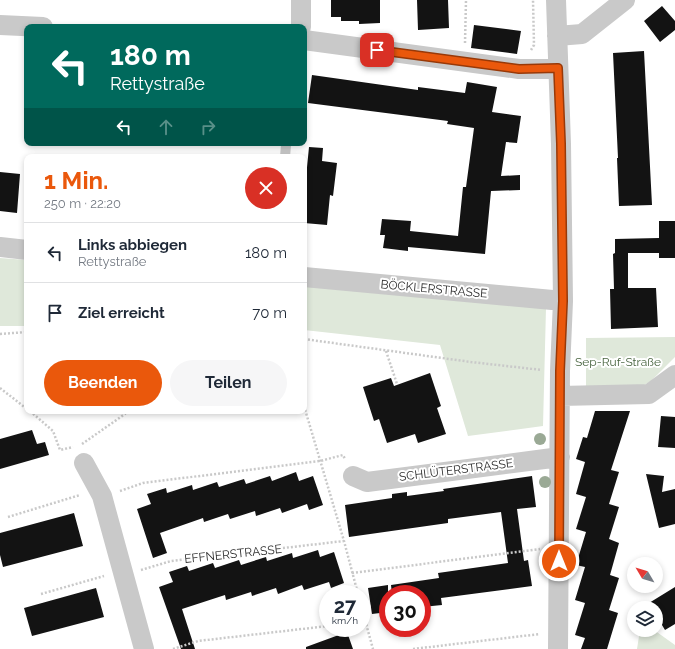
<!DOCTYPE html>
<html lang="de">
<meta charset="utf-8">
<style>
body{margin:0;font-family:Raleway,sans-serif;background:#f6f6f7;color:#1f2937;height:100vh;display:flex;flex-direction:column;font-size:15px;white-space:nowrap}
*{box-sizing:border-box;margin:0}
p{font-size:13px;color:#747a83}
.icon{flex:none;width:22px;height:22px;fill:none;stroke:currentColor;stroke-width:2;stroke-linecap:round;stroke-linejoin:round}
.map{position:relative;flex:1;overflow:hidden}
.details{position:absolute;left:24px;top:154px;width:283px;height:260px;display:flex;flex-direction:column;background:#fff;border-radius:8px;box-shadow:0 2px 6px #0003}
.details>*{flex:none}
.hud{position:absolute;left:24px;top:24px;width:283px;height:122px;border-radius:8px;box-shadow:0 2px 6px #0003;background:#00695c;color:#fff;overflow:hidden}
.needle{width:26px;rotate:308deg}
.buttons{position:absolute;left:627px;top:557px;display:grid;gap:8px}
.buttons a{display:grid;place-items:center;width:36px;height:36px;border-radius:50%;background:#fff;box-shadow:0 2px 6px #0003;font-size:20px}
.speed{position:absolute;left:319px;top:585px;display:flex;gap:8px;font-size:20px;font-weight:700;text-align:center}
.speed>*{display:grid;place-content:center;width:52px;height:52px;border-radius:50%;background:#fff;box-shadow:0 2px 6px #0003;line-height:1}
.speed small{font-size:10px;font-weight:400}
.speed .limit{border:6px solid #d22;background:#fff;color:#111}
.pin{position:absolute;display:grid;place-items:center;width:34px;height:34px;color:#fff;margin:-17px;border-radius:8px;box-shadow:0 2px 6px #0006}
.me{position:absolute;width:44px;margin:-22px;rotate:0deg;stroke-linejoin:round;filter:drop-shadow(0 0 3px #0008)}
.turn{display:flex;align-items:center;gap:14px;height:84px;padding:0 20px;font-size:18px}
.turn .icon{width:52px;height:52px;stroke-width:2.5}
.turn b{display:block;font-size:28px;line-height:34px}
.lanes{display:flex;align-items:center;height:38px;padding:0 20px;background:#0003;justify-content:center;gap:20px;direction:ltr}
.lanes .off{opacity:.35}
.round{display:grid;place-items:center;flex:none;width:42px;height:42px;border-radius:21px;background:#f6f6f7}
.summary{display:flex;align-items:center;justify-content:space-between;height:68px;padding:0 20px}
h1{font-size:24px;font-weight:700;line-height:30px;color:#ea580c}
.cta{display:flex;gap:8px;margin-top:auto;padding:8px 20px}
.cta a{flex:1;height:46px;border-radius:24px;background:#ea580c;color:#fff;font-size:16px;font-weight:700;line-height:46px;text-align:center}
.cta a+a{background:#f6f6f7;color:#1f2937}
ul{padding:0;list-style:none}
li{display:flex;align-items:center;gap:12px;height:60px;padding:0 20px;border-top:1px solid #e0e1e3}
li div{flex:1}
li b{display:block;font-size:15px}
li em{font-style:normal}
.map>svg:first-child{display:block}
.green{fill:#dfe8da}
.building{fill:#131313}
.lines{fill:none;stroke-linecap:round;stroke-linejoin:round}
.path{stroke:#c9c9c9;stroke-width:2.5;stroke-dasharray:2 2;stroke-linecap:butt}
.lane{stroke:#c9c9c9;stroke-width:10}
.street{stroke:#c9c9c9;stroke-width:20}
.tree{fill:#9aa995}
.route-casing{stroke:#983908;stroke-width:10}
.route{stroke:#ea580c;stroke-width:7}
.labels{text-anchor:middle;stroke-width:4;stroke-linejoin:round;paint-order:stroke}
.street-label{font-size:12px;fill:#2c2c2c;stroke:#fff}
.park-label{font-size:12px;fill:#47633e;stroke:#fff}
</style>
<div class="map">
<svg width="675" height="649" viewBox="0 0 675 649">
<rect width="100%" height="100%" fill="#fff"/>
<!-- green -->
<path class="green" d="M0,258L27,260V326H0Z
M304,286L546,308L543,426L468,436L440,345L304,330Z
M675,337V357L651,381L644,385L586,388V338Z
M640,630H654L675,645V649H637Z"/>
<!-- building -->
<path class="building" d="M331,0H380V23L359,24V21H341V17H331Z
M417,0H448L449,28L418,30Z
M662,6L675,21V30L660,42L644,21Z
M474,25L521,31L517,54L471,48Z
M644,51L652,205L619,206L617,158H618L613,53Z
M312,75L418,90V87L465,93L467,82L497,87L492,112L521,116L517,143L506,142L501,176L520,175V190L491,191L485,254L408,247V251L383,248L385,235H380L382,219L411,221L410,231L458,236L463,187H466L474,128L447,124L448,121L308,103Z
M309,147L323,148L322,161L337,163L333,196L330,195L327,225L304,223V198Z
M0,172L20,174L17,213L0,211Z
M659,221H675V258H659V253H628V288H656L658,327L611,329L610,289H614L613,254L615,253V239L659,238Z
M430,373L441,406L437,408L446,434L418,443L415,434L387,443L379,419L374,421L363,387L391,378L394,386Z
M595,411H630L611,470L619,472L609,504L619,507L609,539L619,543L610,575L619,578L609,610L618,613L607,649H581L585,638L575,635L585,603L575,600L585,567L576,565L586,532L576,529L586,497L576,494L585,462L576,459L583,437L587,438Z
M661,416L675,417V448L658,447Z
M32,430L37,444L45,442L49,455L0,469V439Z
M296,472L299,481L313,476L323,505L309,510L307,504L282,513L280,508L256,516L255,511L230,519L228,514L204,522L203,518L160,533L167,553L153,558L137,509L151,504L147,494L166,488L167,493L192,485L193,490L217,482L219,487L244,479L246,484L270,476L272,481Z
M646,474L664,476L662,492L675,489V524L659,528Z
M532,476L536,507L517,509L524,561L528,560L532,586L441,598L442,605L422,607V594H392L391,585L439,578L438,573L508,563L501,512L448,519V523L349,537L345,505L392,498V494L407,492V496L444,491L443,489Z
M74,513L83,546L3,567L0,555V533Z
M318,550L320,557L334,552L344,583L331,588L329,582L304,590L302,585L278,594L276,588L252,596L251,592L226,600L225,595L182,609L195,649H181L159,587L173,582L169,572L187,566L189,571L213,563L215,568L239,560L241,565L266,557L267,561L292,553L293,558Z
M388,585V612L372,614L368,588Z
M675,587V624L665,630L656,615V608H652L649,603Z
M96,588L104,617L32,636L24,608Z
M347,632L353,649H306V647Z"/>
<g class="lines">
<!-- path -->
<path class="path" d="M465,43L466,0
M531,50L534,45L533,0
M0,334L27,332
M304,339L471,362L542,370
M386,351L397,384
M0,388L27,409
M304,406L344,541L358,594
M30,411L53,431L60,450L73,447
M82,444L125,414L126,411
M120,491L143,483L320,461L343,455L345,459
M8,517L80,495
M141,570L171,561L344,541
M352,573L540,549
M41,594L104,576
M362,609L373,649
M173,649L198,641L328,626
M413,649L540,634"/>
<!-- lane -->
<path class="lane" d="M285,157L286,145"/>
<!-- street -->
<path class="street" d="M301,0V27
M556,0L561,144L563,301L560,371L558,649
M0,25L43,27
M557,36L582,34L625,0
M304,40L519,69H558
M0,247L27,250
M304,277L563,301
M560,396L649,394L675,375
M84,463L102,496L144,649
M353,476L367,482L560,457"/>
</g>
<!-- trees -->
<g class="tree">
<circle cx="540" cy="439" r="6"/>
<circle cx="545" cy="482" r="6"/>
</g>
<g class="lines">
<defs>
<path id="route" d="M377,50L519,69L558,68L561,144L563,301L560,371L559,561"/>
</defs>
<!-- route casing -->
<use href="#route" class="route-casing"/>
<!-- route -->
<use href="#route" class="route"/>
</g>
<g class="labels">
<!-- street labels -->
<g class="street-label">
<text transform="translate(434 289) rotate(5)" y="4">BÖCKLERSTRASSE</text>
<text transform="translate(456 470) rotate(-7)" y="4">SCHLÜTERSTRASSE</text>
<text transform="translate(233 554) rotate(-6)" y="4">EFFNERSTRASSE</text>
</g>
<!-- park labels -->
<g class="park-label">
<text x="618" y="366">Sep-Ruf-Straße</text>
</g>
</g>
</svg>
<div class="buttons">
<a><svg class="needle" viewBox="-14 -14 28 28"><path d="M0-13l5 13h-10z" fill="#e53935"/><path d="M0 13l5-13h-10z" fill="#747a83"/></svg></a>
<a><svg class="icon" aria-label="layers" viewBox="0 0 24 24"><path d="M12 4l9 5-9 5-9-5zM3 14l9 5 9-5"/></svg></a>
</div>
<div class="speed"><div>27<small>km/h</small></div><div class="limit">30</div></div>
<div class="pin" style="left:377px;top:50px;background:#d93025"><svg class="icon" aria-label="arrive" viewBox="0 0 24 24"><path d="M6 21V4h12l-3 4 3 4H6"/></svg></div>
<svg class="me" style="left:559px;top:561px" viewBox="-20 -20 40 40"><circle r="17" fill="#ea580c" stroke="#fff" stroke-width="3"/><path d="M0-11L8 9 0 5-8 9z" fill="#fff"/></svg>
<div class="hud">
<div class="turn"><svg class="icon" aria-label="left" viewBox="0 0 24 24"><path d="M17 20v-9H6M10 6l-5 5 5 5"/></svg><div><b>180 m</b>Rettystraße</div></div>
<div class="lanes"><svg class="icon" aria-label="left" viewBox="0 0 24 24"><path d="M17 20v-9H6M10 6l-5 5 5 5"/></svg><svg class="icon off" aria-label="ahead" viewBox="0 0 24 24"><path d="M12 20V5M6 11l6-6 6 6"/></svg><svg class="icon off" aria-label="right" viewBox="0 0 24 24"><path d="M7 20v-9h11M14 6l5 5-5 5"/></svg></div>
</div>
<section class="details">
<div class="summary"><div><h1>1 Min.</h1><p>250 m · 22:20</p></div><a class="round" style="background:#d93025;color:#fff"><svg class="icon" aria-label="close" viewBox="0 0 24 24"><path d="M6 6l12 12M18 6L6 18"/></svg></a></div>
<ul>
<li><svg class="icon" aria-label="left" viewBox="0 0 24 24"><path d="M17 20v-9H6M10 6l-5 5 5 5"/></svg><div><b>Links abbiegen</b><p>Rettystraße</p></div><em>180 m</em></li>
<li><svg class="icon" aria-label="arrive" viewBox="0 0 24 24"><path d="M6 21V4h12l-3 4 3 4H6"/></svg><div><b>Ziel erreicht</b></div><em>70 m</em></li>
</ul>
<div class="cta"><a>Beenden</a><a>Teilen</a></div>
</section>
</div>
